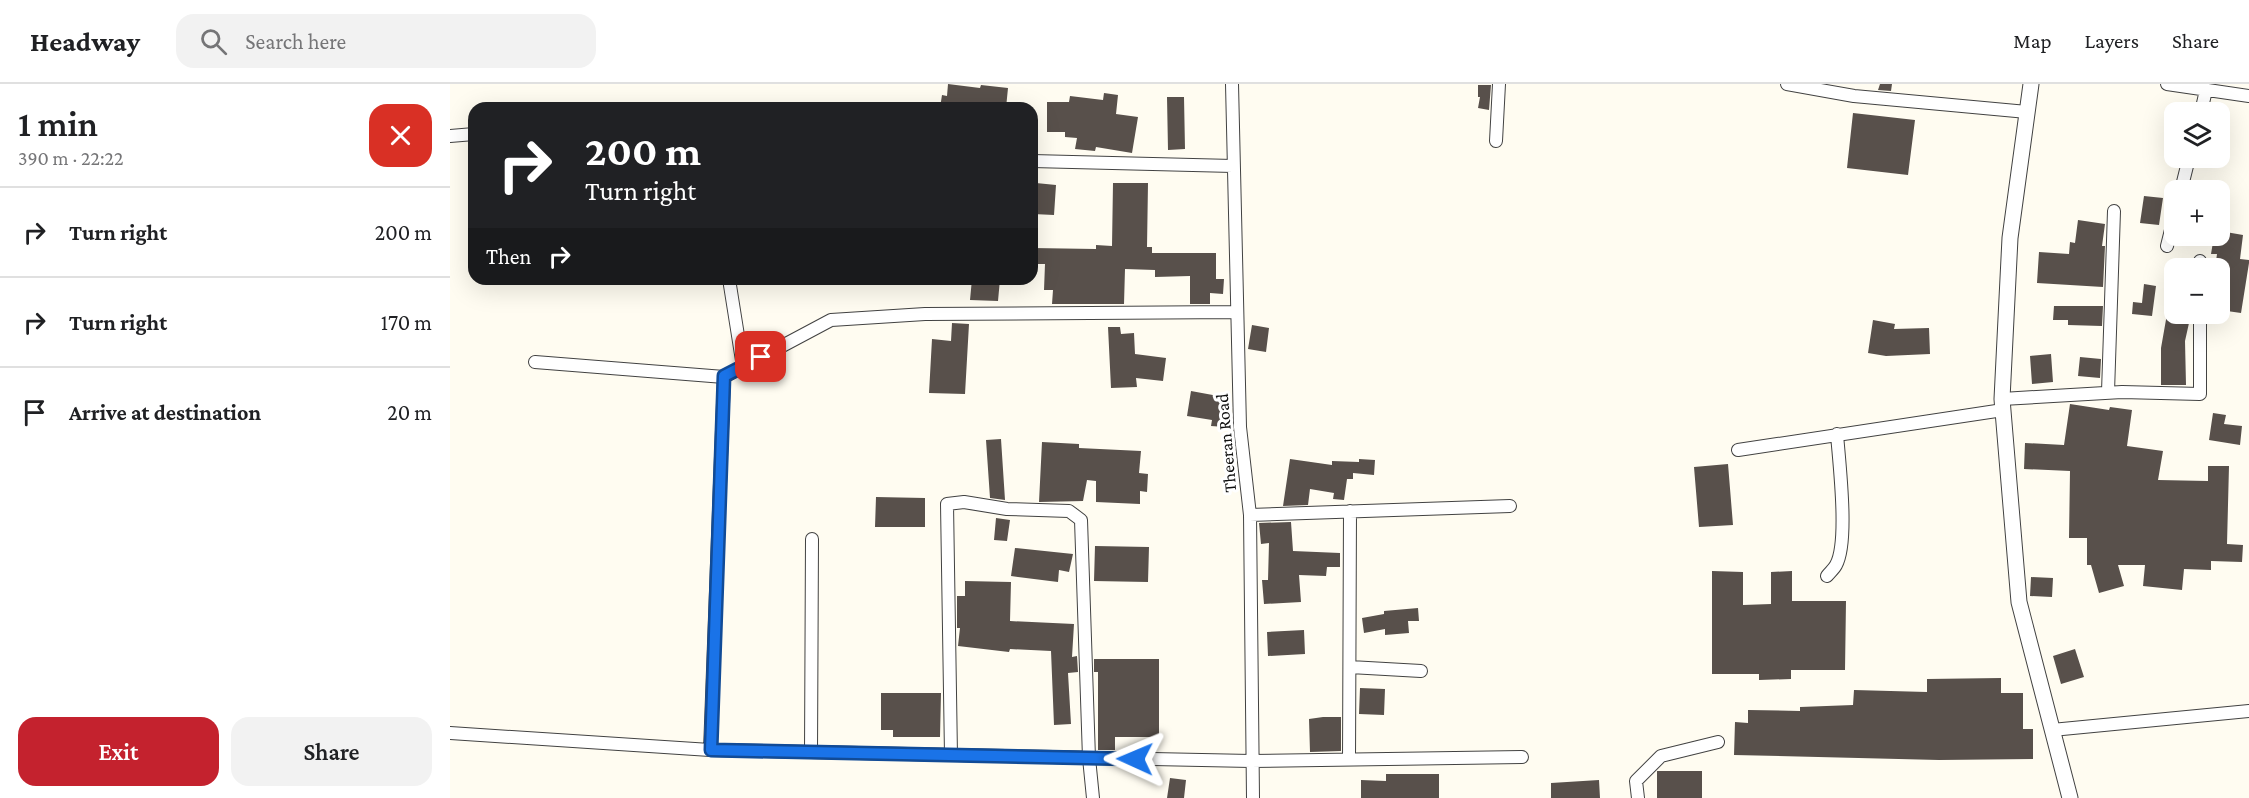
<!DOCTYPE html>
<meta charset="utf-8">
<style>
body{margin:0;font-family:"Crimson Pro",serif;background:#f2f2f2;color:#202124;height:100vh;display:flex;flex-direction:column;font-size:22px;white-space:nowrap}
*{box-sizing:border-box;margin:0}
p{font-size:20px;color:#757577}
.icon{flex:none;width:33px;height:33px;fill:none;stroke:currentColor;stroke-width:2;stroke-linecap:round;stroke-linejoin:round}
.map{position:relative;flex:1;overflow:hidden}
.drawer{display:flex;flex-direction:column;background:#fff;width:450px}
.drawer>*{flex:none}
.banner{position:absolute;left:18px;top:18px;width:570px;height:183px;border-radius:18px;box-shadow:0 6px 24px #0002;background:#202124;color:#fff;overflow:hidden}
.buttons{position:absolute;left:1714px;top:18px;display:grid;gap:12px}
.buttons a{display:grid;place-items:center;width:66px;height:66px;border-radius:12px;background:#fff;box-shadow:0 6px 24px #0002;font-size:30px}
.pin{position:absolute;display:grid;place-items:center;width:51px;height:51px;color:#fff;margin:-26px;border-radius:12px;box-shadow:0 3px 9px #0006}
.me{position:absolute;width:66px;margin:-33px;rotate:271deg;stroke-linejoin:round;filter:drop-shadow(0 0 4px #0008)}
.turn{display:flex;align-items:center;gap:21px;height:126px;padding:0 18px;font-size:27px}
.turn .icon{width:78px;height:78px;stroke-width:2.5}
.turn b{display:block;font-size:42px;line-height:51px}
.then{display:flex;align-items:center;height:57px;padding:0 18px;background:#0003;gap:12px;font-size:22px}
.round{display:grid;place-items:center;flex:none;width:63px;height:63px;border-radius:18px;background:#f2f2f2}
.overview{display:flex;align-items:center;justify-content:space-between;height:102px;padding:0 18px}
h1{font-size:36px;font-weight:600;line-height:45px}
.primary-button{display:flex;gap:12px;margin-top:auto;padding:12px 18px}
.primary-button a{flex:1;height:69px;border-radius:18px;background:#c4222e;color:#fff;font-size:24px;font-weight:600;line-height:69px;text-align:center}
.primary-button a+a{background:#f2f2f2;color:#202124}
ul{padding:0;list-style:none}
li{display:flex;align-items:center;gap:18px;height:90px;padding:0 18px;border-top:2px solid #e0e0e0}
li div{flex:1}
li b{display:block;font-size:22px}
li em{font-style:normal}
header{display:flex;align-items:center;gap:36px;box-sizing:border-box;height:84px;padding:0 30px;background:#fff;border-bottom:2px solid #e0e0e0}
header strong{font-size:28px}
nav{display:flex;gap:33px;margin-inline-start:auto;font-size:21px}
.search{width:420px;height:54px;background:#f2f2f2;display:flex;align-items:center;gap:15px;box-sizing:border-box;padding:0 21px;border-radius:18px;color:#757577;font-size:22px}
main{display:flex;flex:1;min-height:0}
.map>svg:first-child{display:block}
.building{fill:#58504b}
.lines{fill:none;stroke-linecap:round;stroke-linejoin:round}
.minor-casing{stroke:#424242;stroke-width:14}
.tertiary-casing{stroke:#424242;stroke-width:17}
.minor{stroke:#fff;stroke-width:12}
.tertiary{stroke:#fff;stroke-width:15}
.route-casing{stroke:#114b97;stroke-width:15}
.route{stroke:#1a73e8;stroke-width:10}
.labels{text-anchor:middle;stroke-width:6;stroke-linejoin:round;paint-order:stroke}
.street-label{font-size:18px;fill:#0f0f0f;stroke:#fff}
</style>
<header>
<strong>Headway</strong>
<div class="search"><svg class="icon" aria-label="search" viewBox="0 0 24 24"><circle cx="10" cy="10" r="6"/><path d="M15 15l6 6"/></svg>Search here</div>
<nav><a>Map</a><a>Layers</a><a>Share</a></nav>
</header>
<main>
<section class="drawer">
<div class="overview"><div><h1>1 min</h1><p>390 m · 22:22</p></div><a class="round" style="background:#d93025;color:#fff"><svg class="icon" aria-label="close" viewBox="0 0 24 24"><path d="M6 6l12 12M18 6L6 18"/></svg></a></div>
<ul>
<li><svg class="icon" aria-label="right" viewBox="0 0 24 24"><path d="M7 20v-9h11M14 6l5 5-5 5"/></svg><div><b>Turn right</b></div><em>200 m</em></li>
<li><svg class="icon" aria-label="right" viewBox="0 0 24 24"><path d="M7 20v-9h11M14 6l5 5-5 5"/></svg><div><b>Turn right</b></div><em>170 m</em></li>
<li><svg class="icon" aria-label="arrive" viewBox="0 0 24 24"><path d="M6 21V4h12l-3 4 3 4H6"/></svg><div><b>Arrive at destination</b></div><em>20 m</em></li>
</ul>
<div class="primary-button"><a>Exit</a><a>Share</a></div>
</section>
<div class="map">
<svg width="1799" height="714" viewBox="0 0 1799 714">
<rect width="100%" height="100%" fill="#fffcf1"/>
<!-- building -->
<path class="building" d="M498,0L530,4L531,1L558,4L556,24H490L492,11L497,12Z
M1430,0H1442L1441,7L1428,6Z
M1028,1H1041L1039,26L1028,24L1030,13H1028Z
M654,9L668,11L666,30L688,33L682,69L646,63L645,67L625,65L627,54L615,53V48H597V18H619L620,12L653,16Z
M717,13H734L735,65L718,66Z
M1403,29L1465,36L1458,91L1397,84Z
M586,99L606,101L604,131L583,130Z
M663,99H698L697,163H702V169H766V195H774L773,210L760,209V220H740V192L705,193V186L675,185L674,220H602L603,206H594L595,180H582V164L646,165V161L662,162Z
M1694,112L1713,114L1709,141L1690,139Z
M1628,136L1655,140L1652,162H1655L1653,203L1587,199L1589,168L1619,170L1620,158L1625,159Z
M1770,147L1793,151L1790,175L1799,176V179L1791,229L1770,226V184H1765L1767,170H1761L1764,152H1770Z
M522,195H550L548,217L520,216Z
M1694,200L1706,202L1702,232L1682,230L1683,218L1692,219Z
M1604,222H1653L1652,242L1618,241V236H1603Z
M1717,230H1741L1735,257L1736,301H1711V264Z
M1423,236L1445,240L1444,245L1479,244L1480,270L1436,272L1418,269Z
M502,239L519,240L515,310L479,309L482,255L501,257Z
M802,241L819,244L816,268L798,265Z
M658,243H670L671,250L684,249L685,270L716,274L713,297L686,294L687,303L661,304Z
M1601,270L1603,298L1582,300L1580,272Z
M1630,273L1651,275L1650,294L1628,292Z
M741,307L779,314L775,343L761,342L762,336L737,332Z
M1620,320L1659,326L1660,323L1682,326L1677,362L1713,367L1708,396L1758,397V382H1779L1777,460L1793,461L1792,478L1761,477V486L1734,485L1732,506L1693,502L1695,481H1668L1674,502L1649,509L1641,481H1637V454H1619L1620,387L1574,385L1575,359L1614,361Z
M1763,329L1776,331L1774,340L1792,342L1790,361L1759,356Z
M551,355L555,416L540,414L536,356Z
M592,358L629,360V364L691,367L689,389L698,390L697,408L690,407V420L646,418V397L637,396L633,417L589,418Z
M840,375L882,381V377L909,378V375L925,376L924,391L903,389V395H897L894,416L883,415L884,409L860,405L858,421L833,422Z
M1278,380L1283,441L1249,443L1244,383Z
M426,413L475,414V443H425Z
M546,434L560,436L557,457L544,456Z
M841,438L843,467L890,469V483H877L876,492L849,491L851,518L814,520L812,496H818L819,459L811,460L809,439Z
M645,462L699,463L698,498L644,497Z
M565,464L623,470L619,488L609,486L608,498L561,492Z
M1262,487L1293,488V521L1321,520V488L1342,487V517H1396L1395,586H1341V595L1309,596V590H1262Z
M1581,493L1603,494L1602,513L1580,512Z
M515,497L561,498L560,537L624,540L622,573L627,572L628,588L618,589L621,640L604,641L601,567L560,565L559,568L508,562L510,544H507V512H515Z
M968,524L969,537H958L959,549L935,551V545L914,549L912,534L934,530V527Z
M854,546L855,570L818,572L817,548Z
M1625,565L1634,593L1611,600L1603,572Z
M644,575H709V653H665V666H648V588H644Z
M1551,594V609H1573V645H1583V675L1489,676L1284,671L1285,638L1298,639V626L1350,627V623L1403,621L1404,606L1477,608V595Z
M910,604L935,605L934,631L909,630Z
M431,609H491L490,653H443V646H431Z
M873,633H891V667L860,668L859,635Z
M1207,687H1252V714H1207Z
M936,690H989V714H911V696L936,697Z
M720,694L736,696L734,714H717Z
M1149,696L1150,714H1101V699Z"/>
<g class="lines">
<defs>
<path id="minor" d="M782,0L790,343L800,431L803,714
M1337,0L1404,12L1577,28
M1717,0L1799,12
M1751,28L1756,6
M0,52L24,50
M1046,57L1049,0
M582,77L783,82
M1731,106L1739,74
M1717,162L1725,130
M1750,177V184
M279,195L293,283
M85,278L274,293
M1658,308L1664,127
M1552,315L1672,308L1750,310V230
M1288,366L1553,326
M800,431L1060,422
M1377,492C1380,488 1384,485 1386,481C1399,458 1389,378 1387,350
M900,583L971,587
M1602,646L1799,627
M0,649L260,666L801,677L1072,673
M260,666L274,293L381,236L475,230L787,228
M361,668L362,455
M501,671L497,420L514,418L557,425L619,427L631,436L639,674L643,714
M899,676L900,427
M1188,714L1186,697L1211,672L1268,658"/>
<path id="tertiary" d="M1581,0L1560,154L1552,315L1569,518L1620,714"/>
</defs>
<!-- minor casing -->
<use href="#minor" class="minor-casing"/>
<!-- tertiary casing -->
<use href="#tertiary" class="tertiary-casing"/>
<!-- minor -->
<use href="#minor" class="minor"/>
<!-- tertiary -->
<use href="#tertiary" class="tertiary"/>
</g>
<g class="lines">
<defs>
<path id="route" d="M311,273L274,292L261,666L685,675"/>
</defs>
<!-- route casing -->
<use href="#route" class="route-casing"/>
<!-- route -->
<use href="#route" class="route"/>
</g>
<g class="labels">
<!-- street labels -->
<g class="street-label">
<text transform="translate(776 359) rotate(-95)" y="6">Theeran Road</text>
</g>
</g>
</svg>
<div class="buttons">
<a><svg class="icon" aria-label="layers" viewBox="0 0 24 24"><path d="M12 4l9 5-9 5-9-5zM3 14l9 5 9-5"/></svg></a>
<a>+</a>
<a>−</a>
</div>
<div class="pin" style="left:311px;top:273px;background:#d93025"><svg class="icon" aria-label="arrive" viewBox="0 0 24 24"><path d="M6 21V4h12l-3 4 3 4H6"/></svg></div>
<svg class="me" style="left:685px;top:675px" viewBox="-20 -20 40 40"><path d="M0-17L14 15 0 8-14 15z" fill="#1a73e8" stroke="#fff" stroke-width="4"/></svg>
<div class="banner">
<div class="turn"><svg class="icon" aria-label="right" viewBox="0 0 24 24"><path d="M7 20v-9h11M14 6l5 5-5 5"/></svg><div><b>200 m</b>Turn right</div></div>
<div class="then">Then<svg class="icon" aria-label="right" viewBox="0 0 24 24"><path d="M7 20v-9h11M14 6l5 5-5 5"/></svg></div>
</div>
</div>
</main>
